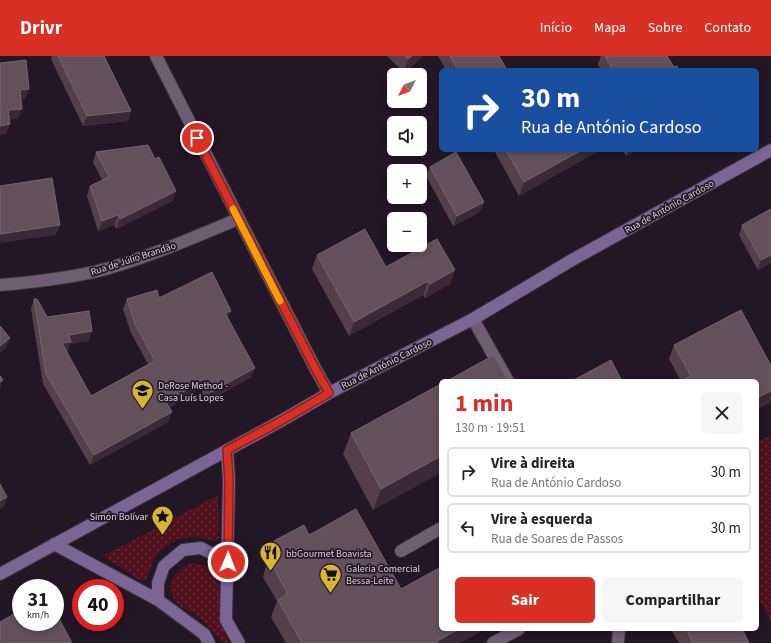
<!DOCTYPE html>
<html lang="pt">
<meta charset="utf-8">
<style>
body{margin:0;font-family:"Source Sans 3",sans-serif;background:#f6f6f6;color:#222;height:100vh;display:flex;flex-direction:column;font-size:15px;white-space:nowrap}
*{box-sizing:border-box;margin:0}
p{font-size:13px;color:#767676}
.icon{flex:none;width:22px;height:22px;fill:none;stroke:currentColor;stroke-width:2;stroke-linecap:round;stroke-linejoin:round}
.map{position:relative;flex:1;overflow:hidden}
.sheet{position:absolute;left:439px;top:323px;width:320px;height:252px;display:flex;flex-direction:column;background:#fff;border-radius:6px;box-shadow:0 2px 6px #0003}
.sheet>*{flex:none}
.banner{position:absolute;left:439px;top:12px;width:320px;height:84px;border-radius:6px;box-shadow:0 2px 6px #0003;background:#1a4fa0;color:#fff;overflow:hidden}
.needle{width:26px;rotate:228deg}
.controls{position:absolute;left:387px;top:12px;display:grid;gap:8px}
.controls a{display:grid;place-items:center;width:40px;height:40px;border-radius:6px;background:#fff;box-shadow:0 2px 6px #0003;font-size:20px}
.speed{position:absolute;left:12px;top:523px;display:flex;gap:8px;font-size:20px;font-weight:700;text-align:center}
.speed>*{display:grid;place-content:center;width:52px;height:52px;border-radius:50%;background:#fff;box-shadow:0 2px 6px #0003;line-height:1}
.speed small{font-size:10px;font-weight:400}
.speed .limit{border:6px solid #d22;background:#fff;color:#111}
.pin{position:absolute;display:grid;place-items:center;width:34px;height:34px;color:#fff;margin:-17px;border:2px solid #fff;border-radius:50%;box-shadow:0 1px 4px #0007}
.me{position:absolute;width:44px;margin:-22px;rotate:1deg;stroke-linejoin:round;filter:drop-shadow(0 0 3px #0008)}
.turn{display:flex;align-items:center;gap:14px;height:84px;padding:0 16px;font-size:18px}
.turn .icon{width:52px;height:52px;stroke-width:2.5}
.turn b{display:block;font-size:28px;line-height:34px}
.round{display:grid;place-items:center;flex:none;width:42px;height:42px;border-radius:6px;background:#f6f6f6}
.head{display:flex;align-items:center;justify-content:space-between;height:68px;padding:0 16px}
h1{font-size:24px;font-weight:700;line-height:30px;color:#d93025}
.action{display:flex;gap:8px;margin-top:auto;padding:8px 16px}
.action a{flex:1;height:46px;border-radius:6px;background:#d93025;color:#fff;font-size:16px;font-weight:700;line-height:46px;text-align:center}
.action a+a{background:#f6f6f6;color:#222}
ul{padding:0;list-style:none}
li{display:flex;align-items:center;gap:12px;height:50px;margin:0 8px 6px;padding:0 8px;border:2px solid #e0e0e0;border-radius:6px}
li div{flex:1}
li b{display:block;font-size:15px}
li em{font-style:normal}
header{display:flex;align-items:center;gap:24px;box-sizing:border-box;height:56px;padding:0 20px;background:#d93025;color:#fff}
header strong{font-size:19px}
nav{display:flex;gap:22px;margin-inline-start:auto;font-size:14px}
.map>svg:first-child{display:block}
.grass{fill:url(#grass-dots)}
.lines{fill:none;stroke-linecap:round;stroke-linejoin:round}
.street-casing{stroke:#3a303b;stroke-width:14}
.secondary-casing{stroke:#3a303b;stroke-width:14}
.street{stroke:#6f5e71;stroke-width:12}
.secondary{stroke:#7c6494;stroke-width:12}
.wall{fill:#55404a}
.shaded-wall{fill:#3b2935}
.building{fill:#63505a;stroke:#76646e}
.route-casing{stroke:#8d1f18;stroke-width:10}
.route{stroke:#d93025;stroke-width:7}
.slow{stroke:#f59e0b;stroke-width:7}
.labels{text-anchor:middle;stroke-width:3.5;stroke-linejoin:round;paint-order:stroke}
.street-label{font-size:10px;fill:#dbd1db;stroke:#231625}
.poi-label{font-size:10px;fill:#dbd1db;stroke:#231625;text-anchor:start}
</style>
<header>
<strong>Drivr</strong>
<nav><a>Início</a><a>Mapa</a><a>Sobre</a><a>Contato</a></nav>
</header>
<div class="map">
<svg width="771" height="587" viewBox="0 0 771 587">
<defs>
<pattern id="grass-dots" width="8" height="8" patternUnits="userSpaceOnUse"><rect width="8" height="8" fill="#50111d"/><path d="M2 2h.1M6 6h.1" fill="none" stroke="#69333d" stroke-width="1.8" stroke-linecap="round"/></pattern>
</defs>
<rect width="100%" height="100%" fill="#231625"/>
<!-- grass -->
<path class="grass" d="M771,379V565L757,540V387Z
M218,439L219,481L217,485C211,485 205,482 198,481C182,479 164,488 155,502C150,509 150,519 145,525H141L103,500Z
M192,507C225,509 218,539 221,564C221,571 226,580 230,587H223C215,578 208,569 199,561C193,556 184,553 178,548C162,532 174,512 192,507Z"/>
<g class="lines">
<defs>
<path id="street" d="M156,0L316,314L329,337
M0,229C35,226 72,222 106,213C151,200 195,181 238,163
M473,263L508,325
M401,495L441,472
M493,587L519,573
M618,587L619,573"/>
<path id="secondary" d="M227,394L229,424L226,564L239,587
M54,488L158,544L204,578L209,587
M0,518L279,366L329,337L473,263L572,204L771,94
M158,544V527L164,510L183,494L201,492L228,506"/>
</defs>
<!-- street casing -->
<use href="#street" class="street-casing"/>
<!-- secondary casing -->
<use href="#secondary" class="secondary-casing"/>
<!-- street -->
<use href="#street" class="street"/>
<!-- secondary -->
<use href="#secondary" class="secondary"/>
</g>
<!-- wall -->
<path class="wall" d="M52,0H105L104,1L131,55L128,65L83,70L51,3Z
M387,0H423L404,17Z
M438,0H499L507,14H446Z
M601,0L648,1L679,14H601L598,8Z
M494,94H600L519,140Z
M623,94H636L626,100Z
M96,96L155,103L176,135L172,145L116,173L114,169L98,175L87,140L90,130L102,124L93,106Z
M430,111L484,146L480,156L453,170L426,120Z
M771,153V207L758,214L739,179L742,169Z
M317,199L386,211L455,214L450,228L425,242L423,239L349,280L312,213Z
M159,242L228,263L255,312L251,321L207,346L200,332L169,352L168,366L90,409L43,328L31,253L34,243L47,261L92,275L88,285L70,288L67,296H66L91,340L148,308L131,277L123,253L127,243Z
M741,254L771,310V346L757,353V325H681L669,303L674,289Z
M441,328L373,454L343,398L351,377Z
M309,479L401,533L441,573H485L459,587H286L271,561L277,545L263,521L268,503L274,485Z
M671,573H742L749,587H679Z"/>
<!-- shaded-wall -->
<path class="shaded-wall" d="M412,0H423L404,17L408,3Z
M29,33L25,43L16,44L20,34Z
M22,53L18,63L5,64L8,54Z
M131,55L128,65L83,70L87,60Z
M10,68L6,78L0,79V70Z
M582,94H600L519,140L524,126Z
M628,94H636L626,100Z
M176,135L172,145L116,173L120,163Z
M484,146L480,156L453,170L457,160Z
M118,159L114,169L98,175L102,165Z
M60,169L56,179L0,187V178Z
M771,199V207L758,214L761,204Z
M455,214L450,228L425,242L430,228Z
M428,225L423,239L349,280L354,266Z
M231,255L227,264L225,257Z
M92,275L88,285L70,288L67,296L58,297L62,287L69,279Z
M10,282L6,292L0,297V290Z
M255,312L251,321L207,346L211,336Z
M204,323L200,332L163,356L166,346Z
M3,324L0,332V326Z
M771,335V346L757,353V342Z
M172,356L168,366L90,409L94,399Z
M441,400V417L373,454L381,433Z
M7,441L4,451L0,453V445Z
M459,573H485L459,587H436L437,585Z"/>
<!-- building -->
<path class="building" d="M58,0H104L131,55L87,60Z
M405,0H412L408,3Z
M450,0H499L507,14H458Z
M605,0H647L648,1L649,0H667L674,11L677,10L679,14H613Z
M26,4L29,33L20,34L22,53L8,54L10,68L0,70V7Z
M148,89L155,103L159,101L176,135L120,163L118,159L102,165L90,130L109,121L96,96Z
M506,94H582L524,126Z
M456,96L484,146L457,160L430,111Z
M52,122L60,169L0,178V130Z
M771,153V199L761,204L742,169Z
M365,173L386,211L437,183L455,214L430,228L428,225L354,266L317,199Z
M212,216L231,255L225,257L255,312L211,336L204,323L166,346L172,356L94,399L46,318L34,243H37L47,261L89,255L92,275L69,279L71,286L62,287L91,340L155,305L135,268L127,243L157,234L159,242Z
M741,254L771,310V335L757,342V325H687L686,323L691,320L674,289Z
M0,270L10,282L0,290Z
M494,299L508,325H447Z
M611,304L622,325H572Z
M0,320L3,324L0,326Z
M441,328V400L381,433L351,377Z
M0,428L7,441L0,445Z
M356,453L401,533L441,511V573H459L437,585L438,587H302L278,544L288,538L269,503L274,485L304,469L309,479Z
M21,554V566H55V555L72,587H0V566Z
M686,573H742L749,587H693Z"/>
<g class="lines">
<defs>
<path id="route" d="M197,82L316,314L329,337L279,366L227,394L229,424L228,506"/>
</defs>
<!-- route casing -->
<use href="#route" class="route-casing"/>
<!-- route -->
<use href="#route" class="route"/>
<!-- slow -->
<path class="slow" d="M233,153L280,245"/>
</g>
<!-- icons -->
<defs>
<symbol id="school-pin" viewBox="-11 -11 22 30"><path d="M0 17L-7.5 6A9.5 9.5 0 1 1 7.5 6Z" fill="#d8b434" stroke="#231625"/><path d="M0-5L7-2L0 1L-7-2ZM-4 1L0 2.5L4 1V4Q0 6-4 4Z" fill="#111"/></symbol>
<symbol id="sight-pin" viewBox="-11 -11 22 30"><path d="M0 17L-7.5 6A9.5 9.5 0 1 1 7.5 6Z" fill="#d8b434" stroke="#231625"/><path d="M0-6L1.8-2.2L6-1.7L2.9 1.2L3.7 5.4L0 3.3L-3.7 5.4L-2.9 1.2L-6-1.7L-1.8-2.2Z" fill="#111"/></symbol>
<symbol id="restaurant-pin" viewBox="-11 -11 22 30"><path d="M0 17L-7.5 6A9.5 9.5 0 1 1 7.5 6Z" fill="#d8b434" stroke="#231625"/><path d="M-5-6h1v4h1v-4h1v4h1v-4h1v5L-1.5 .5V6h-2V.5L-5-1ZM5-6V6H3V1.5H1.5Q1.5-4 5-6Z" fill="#111"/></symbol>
<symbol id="supermarket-pin" viewBox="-11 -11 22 30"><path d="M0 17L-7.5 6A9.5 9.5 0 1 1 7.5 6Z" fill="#d8b434" stroke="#231625"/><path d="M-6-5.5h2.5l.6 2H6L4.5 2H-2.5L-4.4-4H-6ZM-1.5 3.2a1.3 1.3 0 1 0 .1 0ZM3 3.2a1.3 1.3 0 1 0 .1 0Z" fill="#111"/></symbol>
</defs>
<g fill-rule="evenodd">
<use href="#school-pin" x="130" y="322" width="25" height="34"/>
<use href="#sight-pin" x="150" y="448" width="25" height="34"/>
<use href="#restaurant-pin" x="258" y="484" width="25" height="34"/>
<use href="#supermarket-pin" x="318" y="506" width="25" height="34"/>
</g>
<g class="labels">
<!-- street labels -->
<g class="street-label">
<text transform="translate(669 150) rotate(-29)" y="4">Rua de António Cardoso</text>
<text transform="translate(133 202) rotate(-18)" y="4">Rua de Júlio Brandão</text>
<text transform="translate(386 307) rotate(-27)" y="4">Rua de António Cardoso</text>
</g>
<!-- poi labels -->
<g class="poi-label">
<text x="158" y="333">DeRose Method -<tspan x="158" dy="12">Casa Luís Lopes</tspan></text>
<text x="148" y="464" text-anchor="end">Simón Bolívar</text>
<text x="286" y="501">bbGourmet Boavista</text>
<text x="346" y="516">Galeria Comercial<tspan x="346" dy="12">Bessa-Leite</tspan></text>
</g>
</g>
</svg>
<div class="controls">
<a><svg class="needle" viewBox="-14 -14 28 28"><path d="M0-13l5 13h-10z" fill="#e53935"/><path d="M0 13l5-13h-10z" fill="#767676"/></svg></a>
<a><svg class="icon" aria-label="sound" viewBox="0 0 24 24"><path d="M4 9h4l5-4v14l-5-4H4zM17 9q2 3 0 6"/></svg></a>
<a>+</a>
<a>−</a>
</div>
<div class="speed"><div>31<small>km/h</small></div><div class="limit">40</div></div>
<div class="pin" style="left:197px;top:82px;background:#d93025"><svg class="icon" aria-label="arrive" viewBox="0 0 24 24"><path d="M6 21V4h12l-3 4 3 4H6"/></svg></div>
<svg class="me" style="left:228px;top:506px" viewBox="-20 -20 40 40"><circle r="17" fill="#d93025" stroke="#fff" stroke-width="3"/><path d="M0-11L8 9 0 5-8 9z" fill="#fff"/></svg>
<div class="banner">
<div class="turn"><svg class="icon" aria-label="right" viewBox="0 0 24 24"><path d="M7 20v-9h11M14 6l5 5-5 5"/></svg><div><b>30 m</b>Rua de António Cardoso</div></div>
</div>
<section class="sheet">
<div class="head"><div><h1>1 min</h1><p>130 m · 19:51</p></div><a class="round"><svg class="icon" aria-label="close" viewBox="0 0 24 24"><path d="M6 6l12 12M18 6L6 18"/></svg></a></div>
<ul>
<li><svg class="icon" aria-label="right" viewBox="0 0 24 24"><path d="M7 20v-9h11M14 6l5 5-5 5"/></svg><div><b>Vire à direita</b><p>Rua de António Cardoso</p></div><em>30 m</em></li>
<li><svg class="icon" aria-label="left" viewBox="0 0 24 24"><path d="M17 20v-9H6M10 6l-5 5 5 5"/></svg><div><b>Vire à esquerda</b><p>Rua de Soares de Passos</p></div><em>30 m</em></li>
</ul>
<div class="action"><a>Sair</a><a>Compartilhar</a></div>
</section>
</div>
